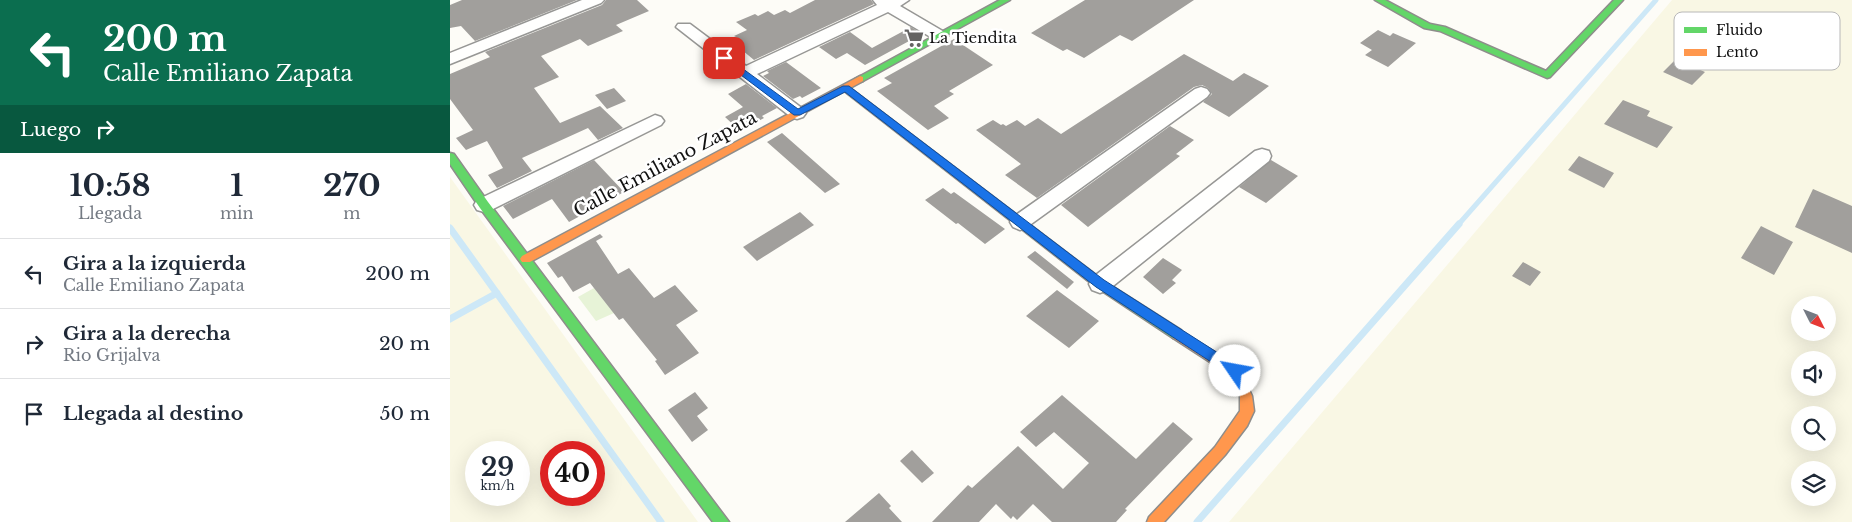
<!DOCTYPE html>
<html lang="es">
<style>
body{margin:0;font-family:"Libre Baskerville",serif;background:#f6f6f7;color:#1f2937;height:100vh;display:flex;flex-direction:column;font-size:19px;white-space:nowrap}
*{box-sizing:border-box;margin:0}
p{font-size:16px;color:#747a83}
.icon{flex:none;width:28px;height:28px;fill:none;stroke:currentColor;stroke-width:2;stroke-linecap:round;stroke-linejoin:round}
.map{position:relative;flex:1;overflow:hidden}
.details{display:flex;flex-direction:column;background:#fff;width:450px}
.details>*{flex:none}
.guide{background:#0b6e4f;color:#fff;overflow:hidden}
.needle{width:32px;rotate:132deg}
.tools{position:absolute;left:1341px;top:296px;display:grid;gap:10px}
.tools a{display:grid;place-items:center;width:45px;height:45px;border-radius:50%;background:#fff;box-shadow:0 5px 20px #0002;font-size:25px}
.speed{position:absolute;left:15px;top:441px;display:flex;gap:10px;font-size:25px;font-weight:700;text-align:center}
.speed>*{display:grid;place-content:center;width:65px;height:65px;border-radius:50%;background:#fff;box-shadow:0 5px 20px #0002;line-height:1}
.speed small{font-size:12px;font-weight:400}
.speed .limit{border:8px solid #d22;background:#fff;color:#111}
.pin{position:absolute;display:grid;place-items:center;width:42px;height:42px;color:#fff;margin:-21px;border-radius:10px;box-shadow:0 2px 8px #0006}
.me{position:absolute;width:55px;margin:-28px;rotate:303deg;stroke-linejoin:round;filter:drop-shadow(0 0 4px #0008)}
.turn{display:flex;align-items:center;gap:18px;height:105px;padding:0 20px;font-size:22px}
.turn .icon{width:65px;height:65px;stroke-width:2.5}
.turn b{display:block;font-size:35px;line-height:42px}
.then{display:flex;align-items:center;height:48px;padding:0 20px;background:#0003;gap:10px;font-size:19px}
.eta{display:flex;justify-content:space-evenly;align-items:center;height:85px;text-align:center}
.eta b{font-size:30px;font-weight:700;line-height:35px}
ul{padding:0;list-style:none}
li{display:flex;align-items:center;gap:15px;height:70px;padding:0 20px;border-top:1px solid #e0e1e3}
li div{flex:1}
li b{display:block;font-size:19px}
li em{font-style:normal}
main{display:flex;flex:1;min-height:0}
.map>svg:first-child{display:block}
.farmland{fill:#f9f7e4;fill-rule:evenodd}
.green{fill:#e7f3d7}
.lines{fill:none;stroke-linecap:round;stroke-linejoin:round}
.stream-far1{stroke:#cde8f7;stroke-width:5}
.stream{stroke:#cde8f7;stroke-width:7}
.building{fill:#a19f9c}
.street-casing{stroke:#979795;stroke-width:3}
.fast-casing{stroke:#8e8d8b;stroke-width:3}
.slow-casing{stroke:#8e8d8b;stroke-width:3}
.street{fill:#fffffe;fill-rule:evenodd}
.fast{fill:#63d668;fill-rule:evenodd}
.slow{fill:#ff974d;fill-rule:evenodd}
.route{fill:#1a73e8;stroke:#114b97}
.labels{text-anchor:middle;stroke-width:5;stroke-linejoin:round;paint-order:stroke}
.far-poi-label{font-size:15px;fill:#111;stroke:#fff;text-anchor:start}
.street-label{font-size:18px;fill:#111;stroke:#fff}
.key{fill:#fff;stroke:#b8b8b8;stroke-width:1}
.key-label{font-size:14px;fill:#111}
</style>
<main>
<section class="details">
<div class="guide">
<div class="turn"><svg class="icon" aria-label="left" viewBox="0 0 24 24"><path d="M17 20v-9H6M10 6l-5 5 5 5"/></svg><div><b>200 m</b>Calle Emiliano Zapata</div></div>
<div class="then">Luego<svg class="icon" aria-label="right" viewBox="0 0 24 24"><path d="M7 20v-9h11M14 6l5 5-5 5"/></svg></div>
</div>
<div class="eta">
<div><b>10:58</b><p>Llegada</p></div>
<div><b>1</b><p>min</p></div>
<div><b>270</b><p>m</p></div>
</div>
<ul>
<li><svg class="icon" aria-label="left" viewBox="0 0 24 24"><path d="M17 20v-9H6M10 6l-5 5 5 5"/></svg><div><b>Gira a la izquierda</b><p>Calle Emiliano Zapata</p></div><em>200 m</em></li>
<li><svg class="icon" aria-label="right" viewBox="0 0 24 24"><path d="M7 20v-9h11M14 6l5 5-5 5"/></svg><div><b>Gira a la derecha</b><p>Rio Grijalva</p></div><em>20 m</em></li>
<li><svg class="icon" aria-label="arrive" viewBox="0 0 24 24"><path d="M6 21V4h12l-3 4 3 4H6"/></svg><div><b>Llegada al destino</b></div><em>50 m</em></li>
</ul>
</section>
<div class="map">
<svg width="1402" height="522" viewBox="0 0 1402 522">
<rect width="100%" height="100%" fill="#fdfcf7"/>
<!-- farmland -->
<path class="farmland" d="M1222,0H1402V522H779ZM1350,305H1378V332H1350ZM1350,360H1378V388H1350ZM1350,415H1378V442H1350ZM1350,470H1378V498H1350Z
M0,177L248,522H0ZM26,452H69V495H26ZM101,452H144V495H101Z"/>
<!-- green -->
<path class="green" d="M144,288L164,313L146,321L128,297Z"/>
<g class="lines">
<!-- stream-far1 -->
<path class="stream-far1" d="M1008,225L1206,0"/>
<!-- stream -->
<path class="stream" d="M0,228L211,522
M0,319L47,293
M747,522L1009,224"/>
</g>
<!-- building -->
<path class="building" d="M12,0H127L25,41L11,26L0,28V5Z
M156,0H187L199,11L166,25L173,31L138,46L130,39L91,56L109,77L84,88L110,123L150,106L173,128L148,140L138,128L72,158L82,171L47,188L38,175L53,168L37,141L16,150L6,138L23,130L0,99V74L40,57L35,52L152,5Z
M365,0H421L424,4L304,60L280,40L286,37L284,36L297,30L286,22L305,14L308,16L318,11L324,15L335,10L340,13Z
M635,0H744L682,41L670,35L634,58L617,49L613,51L581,33Z
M461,27L472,34L415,65L397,53L386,59L369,47L400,32L422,48Z
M928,30L940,36L943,33L966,43L938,67L915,55L922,50L910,43Z
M504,39L543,65L499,91L504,94L484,106L499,118L478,130L427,91L442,83L434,78Z
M734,54L783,81L794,73L819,86L779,117L753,102L762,94L758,88L752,85L744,87L587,198L555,175L571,164L526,130L543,120L551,125L553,124L556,126L567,120L575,126L588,118L611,134Z
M1226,59L1255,72L1242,85L1213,72Z
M336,62L371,88L352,98L350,96L343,99L313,76L319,73L317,71Z
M296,84L327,108L312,116L314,118L290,131L275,117L293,107L278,94Z
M164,88L176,101L157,109L145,95Z
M1173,100L1200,111L1197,116L1223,127L1207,148L1154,124Z
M720,126L744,140L726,154L730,156L638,227L611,205Z
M332,133L390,184L375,193L317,142Z
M1129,156L1164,173L1154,188L1118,170Z
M144,160L174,192L119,222L102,199L63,219L53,206Z
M821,160L848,176L816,203L789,187Z
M493,188L501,194L504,192L555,229L535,244L508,223L506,224L475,200Z
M1363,189L1402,206V253L1345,227Z
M350,212L364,225L307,261L293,247Z
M1311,226L1343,242L1324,275L1291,258Z
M150,234L153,237L146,241L168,274L179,268L204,298L225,285L248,311L226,325L249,353L215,375L205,361L207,360L173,318L169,320L140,283L123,292L112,276L108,278L97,263Z
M585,251L624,282L617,289L577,257Z
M713,258L732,270L722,280L726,283L713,294L693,277Z
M1073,262L1091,272L1080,286L1062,276Z
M607,290L649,321L619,348L576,316Z
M245,392L258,408L247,416L258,430L242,442L218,410Z
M612,395L686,459L723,422L743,439L675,509L677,510L666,522H602L583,504L567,520L563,516L561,519L546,504L529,522H482L518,485L522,488L568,446L613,489L639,463L604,432L586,447L570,432Z
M462,450L484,473L472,483L450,461Z
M429,493L441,506L439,508L452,522H395Z"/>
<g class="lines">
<defs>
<path id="street" d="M132,0H154L151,3L0,64V53Z
M423,0H459L450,6L496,33L498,36L496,39H484L438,12L307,74L353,109L356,113L353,117L347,119L341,117L226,27L228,24H240L296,66L427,5Z
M751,87L757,89L760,93L757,97L577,227L570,230L563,227L560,222L563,217L745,89Z
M205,115L211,117L214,121L211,125L41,210L34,212L27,210L24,205L27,200Z
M812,149L819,151L821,156L819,161L658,290L650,293L642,290L639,284L642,278L805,151Z"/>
<path id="fast" d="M550,0H560L413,81L410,82L405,79Z
M925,0H935L980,24L995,27L1096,71L1164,0H1173L1100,77L1097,78L990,31L974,28Z
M396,85L654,281L731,330L733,334L731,338L727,339L723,338L646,287L393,90L391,88Z
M0,153L4,154L38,202L279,522H263L30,208L0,164Z"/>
<path id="slow" d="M410,76L413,77V81L80,262H72L70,259L72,256Z
M727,329L789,367L802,396L804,411L797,426L775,455L714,522H697L699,517L765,447L790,411V396L780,375L723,338L721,334L723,330Z"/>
</defs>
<!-- street casing -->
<use href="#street" class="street-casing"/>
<!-- fast casing -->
<use href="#fast" class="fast-casing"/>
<!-- slow casing -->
<use href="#slow" class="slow-casing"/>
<!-- street -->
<use href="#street" class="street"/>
<!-- fast -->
<use href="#fast" class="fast"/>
<!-- slow -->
<use href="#slow" class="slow"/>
</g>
<!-- route -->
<path class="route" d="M274,55L348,109L393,86H399L654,280L790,367L792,371L790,375L785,376L781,375L646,287L395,92L350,115H344L271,60V56Z"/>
<!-- icons -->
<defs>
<symbol id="supermarket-bare" viewBox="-9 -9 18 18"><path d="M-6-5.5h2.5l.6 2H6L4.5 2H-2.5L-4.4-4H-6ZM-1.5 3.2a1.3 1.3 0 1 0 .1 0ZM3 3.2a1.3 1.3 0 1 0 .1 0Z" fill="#646362" stroke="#fff" stroke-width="2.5" paint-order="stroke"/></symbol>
</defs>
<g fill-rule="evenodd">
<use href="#supermarket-bare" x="450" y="24" width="28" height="28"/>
</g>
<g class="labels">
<!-- far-poi labels -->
<g class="far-poi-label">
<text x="479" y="43">La Tiendita</text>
</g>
<!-- street labels -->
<g class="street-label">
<text transform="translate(215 164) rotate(-28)" y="6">Calle Emiliano Zapata</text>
</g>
</g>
<!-- legend -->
<rect x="1224" y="12" width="166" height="58" rx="8" class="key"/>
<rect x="1234" y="27" width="23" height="6" fill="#63d668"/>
<rect x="1234" y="49" width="23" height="7" fill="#ff974d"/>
<g class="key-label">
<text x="1266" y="35">Fluido</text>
<text x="1266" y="57">Lento</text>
</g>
</svg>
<div class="tools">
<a><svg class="needle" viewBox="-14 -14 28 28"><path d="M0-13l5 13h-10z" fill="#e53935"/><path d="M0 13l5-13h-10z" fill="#747a83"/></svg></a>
<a><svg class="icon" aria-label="sound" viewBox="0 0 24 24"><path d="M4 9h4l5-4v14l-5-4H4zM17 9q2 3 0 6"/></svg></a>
<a><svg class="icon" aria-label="search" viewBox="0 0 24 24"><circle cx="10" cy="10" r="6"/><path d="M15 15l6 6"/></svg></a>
<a><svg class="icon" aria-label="layers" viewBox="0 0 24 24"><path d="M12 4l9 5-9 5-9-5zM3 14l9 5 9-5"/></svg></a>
</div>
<div class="speed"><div>29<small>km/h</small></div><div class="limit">40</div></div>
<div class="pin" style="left:274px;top:58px;background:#d93025"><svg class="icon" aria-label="arrive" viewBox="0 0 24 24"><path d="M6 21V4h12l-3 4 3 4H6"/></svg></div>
<svg class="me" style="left:785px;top:371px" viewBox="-20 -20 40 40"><circle r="19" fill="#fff"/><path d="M0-13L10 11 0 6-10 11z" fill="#1a73e8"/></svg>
</div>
</main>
